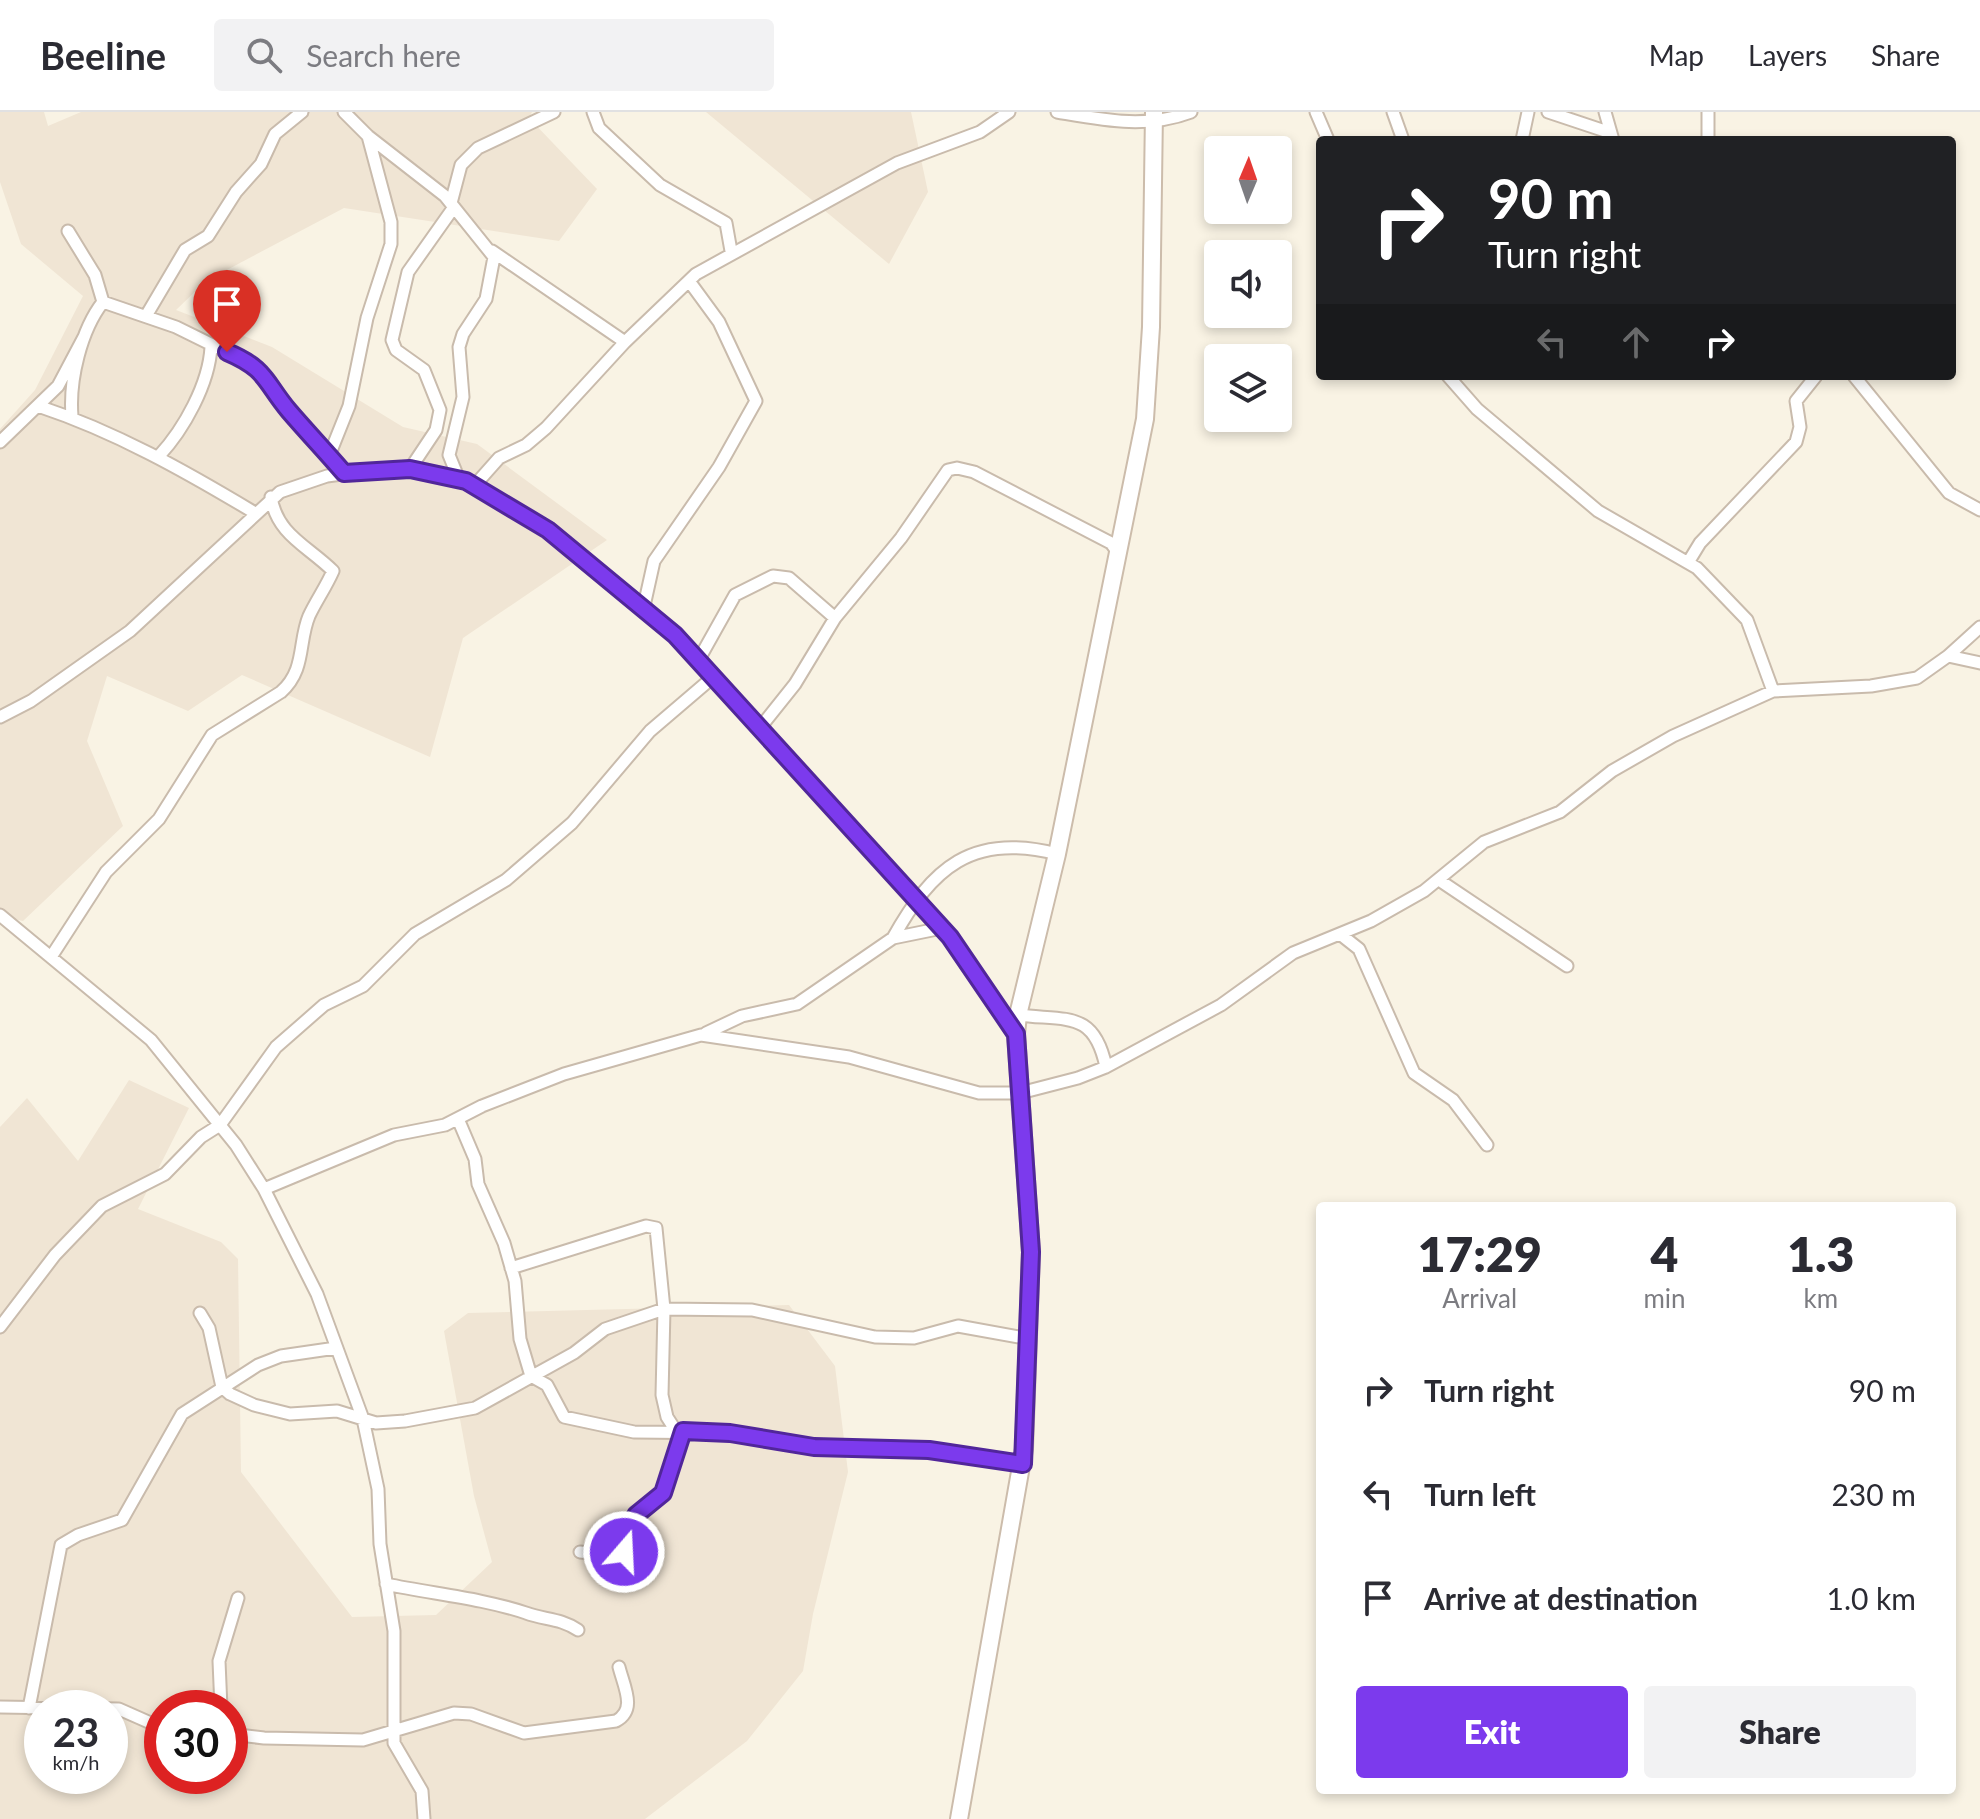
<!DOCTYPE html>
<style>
body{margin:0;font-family:Lato,sans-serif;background:#f2f2f3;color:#2b2b33;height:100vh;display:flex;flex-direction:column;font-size:30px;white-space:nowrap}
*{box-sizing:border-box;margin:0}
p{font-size:26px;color:#7c7c81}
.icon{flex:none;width:44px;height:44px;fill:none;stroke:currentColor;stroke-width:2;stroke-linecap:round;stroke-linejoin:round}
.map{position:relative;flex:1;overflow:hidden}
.details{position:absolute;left:1316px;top:1090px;width:640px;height:592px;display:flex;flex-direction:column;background:#fff;border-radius:8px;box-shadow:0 4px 12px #0003}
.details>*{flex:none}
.top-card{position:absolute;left:1316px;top:24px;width:640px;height:244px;border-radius:8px;box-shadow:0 4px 12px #0003;background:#202124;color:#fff;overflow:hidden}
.needle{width:52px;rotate:2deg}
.fabs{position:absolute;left:1204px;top:24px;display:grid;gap:16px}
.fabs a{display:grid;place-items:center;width:88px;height:88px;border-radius:8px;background:#fff;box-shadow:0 4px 12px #0003;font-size:40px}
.speed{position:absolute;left:24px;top:1578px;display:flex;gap:16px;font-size:40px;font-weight:700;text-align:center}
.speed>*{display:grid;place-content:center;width:104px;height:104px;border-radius:50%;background:#fff;box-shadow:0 4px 12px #0003;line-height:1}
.speed small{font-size:20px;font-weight:400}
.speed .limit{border:12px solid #d22;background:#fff;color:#111}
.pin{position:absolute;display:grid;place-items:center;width:68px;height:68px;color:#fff;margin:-82px -34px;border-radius:50% 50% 50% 0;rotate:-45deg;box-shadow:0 0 8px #0007}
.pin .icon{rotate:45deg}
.me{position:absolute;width:88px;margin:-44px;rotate:19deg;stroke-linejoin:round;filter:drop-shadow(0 0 6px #0008)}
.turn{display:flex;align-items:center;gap:28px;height:168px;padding:0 40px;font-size:36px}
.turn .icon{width:104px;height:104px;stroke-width:2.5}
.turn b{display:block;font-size:56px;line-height:68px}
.lanes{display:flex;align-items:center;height:76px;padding:0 40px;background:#0003;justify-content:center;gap:40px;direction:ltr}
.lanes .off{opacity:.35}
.eta{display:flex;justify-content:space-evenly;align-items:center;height:136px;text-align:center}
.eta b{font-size:48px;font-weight:800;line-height:56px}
.button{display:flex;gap:16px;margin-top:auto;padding:16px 40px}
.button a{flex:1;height:92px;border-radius:8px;background:#7c3aed;color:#fff;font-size:32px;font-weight:800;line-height:92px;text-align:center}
.button a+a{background:#f2f2f3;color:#2b2b33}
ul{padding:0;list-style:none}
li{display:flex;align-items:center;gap:24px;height:104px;padding:0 40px}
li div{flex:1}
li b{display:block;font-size:30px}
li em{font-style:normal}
header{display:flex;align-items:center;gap:48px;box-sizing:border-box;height:112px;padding:0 40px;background:#fff;border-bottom:2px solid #e1e1e2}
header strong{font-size:38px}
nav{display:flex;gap:44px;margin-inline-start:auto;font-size:28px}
.search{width:560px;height:72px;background:#f2f2f3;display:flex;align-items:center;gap:20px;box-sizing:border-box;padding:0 28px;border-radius:8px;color:#7c7c81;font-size:30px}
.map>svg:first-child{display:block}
.residential{fill:#f0e5d4;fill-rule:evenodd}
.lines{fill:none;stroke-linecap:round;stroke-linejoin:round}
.street-casing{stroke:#c9bbac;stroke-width:15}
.secondary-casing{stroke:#ccbcab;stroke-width:20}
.street{stroke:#fff;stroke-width:11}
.secondary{stroke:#fff;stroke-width:16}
.route-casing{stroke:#51269a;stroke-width:20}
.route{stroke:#7c3aed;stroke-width:14}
</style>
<header>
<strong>Beeline</strong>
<div class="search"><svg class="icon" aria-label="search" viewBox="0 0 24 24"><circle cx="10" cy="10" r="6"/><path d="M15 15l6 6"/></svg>Search here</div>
<nav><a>Map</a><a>Layers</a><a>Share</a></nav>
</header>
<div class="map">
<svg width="1980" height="1707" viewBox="0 0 1980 1707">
<rect width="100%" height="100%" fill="#f9f3e4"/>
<!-- residential -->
<path class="residential" d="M0,0H44L48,14L81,0H532L529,6L597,77L559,129L344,96L206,169L176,198L272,235L403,315L477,332L607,428L463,526L430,645L242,563L188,599L107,564L87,629L123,714L23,809L0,804V317L35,278L83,184L21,132L0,70Z
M706,0H911L928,80L889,152Z
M129,968L189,996L138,1097L221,1130L238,1147L241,1360L352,1505L436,1503L492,1450L474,1384L444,1219L468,1201L789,1193L835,1254L848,1360L813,1502L803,1559L747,1629L645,1707H0V1015L27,986L78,1049ZM42,1596H110V1664H42ZM162,1596H230V1664H162Z"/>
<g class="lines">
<defs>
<path id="street" d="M344,0L368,24L445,84L494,145L486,187L463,222L459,235L463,285L449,343L458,365
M593,0L599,16L660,73L726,111L731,139
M1057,0C1104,8 1146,17 1191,0
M1316,0L1328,28
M1393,0L1403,28
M1548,0L1608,20
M1605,0L1613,28
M1708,0V28
M1522,28L1528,0
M451,91L461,53L478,36L554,0
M68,119L95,163L103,190L176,215L253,253L268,266L289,299L344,361
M492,139L625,230
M146,204L185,138L208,124L236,80L261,52L275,22L302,0
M1448,264L1477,297L1598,399L1697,456L1747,508L1773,579
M1854,264L1949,381L1980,398
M38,294C116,320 185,359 255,401
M72,304C69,268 81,218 103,190
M0,330L58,274L85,223
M159,344C184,317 209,272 211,235
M329,344L349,294L367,206L391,132V110L368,24
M410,357L436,318L440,298L424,258L396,238L392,228L408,160L454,95
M475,373L499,346L526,333L546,316L625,230L696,162L897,51L980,20L1009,0
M1689,449L1700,431L1796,330L1800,315L1796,289L1816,264
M644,494L654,449L719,355L756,289L719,210L689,169
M1948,544L1980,551
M698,549L735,483L773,464L789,466L835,506
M0,605L31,589L130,519L280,380L327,364L364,359L410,357L458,365L548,418L675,523L950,825L1016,922
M759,617L795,572L835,506L901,426L948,358L957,356L974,360L1111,431L1119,442
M1439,768L1567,854
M0,803L151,928L236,1033L264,1077L317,1182L363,1307L376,1311L405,1309L475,1296L574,1241L605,1217L664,1197L752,1198L875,1225L914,1226L958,1214L1030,1227
M1340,822L1359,837L1414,961L1453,988L1487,1033
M893,826C932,756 972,720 1057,742
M51,845L106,760L159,707L212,623L281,580C306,558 298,530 309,504C316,489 326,475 333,459C308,434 277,423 271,385
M1018,903C1067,909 1094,898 1106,955
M706,921L742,904L797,892L893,826L942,816
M458,1007L475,1047L478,1072L504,1131L515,1169L520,1227L531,1264L547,1273L564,1305L634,1320L730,1321L814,1335H893L1023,1352
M264,1077L394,1023L445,1013L482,994L564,962L701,923L849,945L979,981H1020L1078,966L1106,955L1221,893L1293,841L1371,809L1424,779L1484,730L1560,700L1612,659L1673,624L1773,579L1871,574L1917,566L1948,544L1980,515
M511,1156L646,1114L656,1116L664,1197L662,1283L667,1305L676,1319
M200,1201L209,1216L222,1275L230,1282L254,1293L290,1302L337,1299L363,1307L378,1377L380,1432L394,1519V1631L422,1679L424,1707
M0,1215L55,1143L102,1094L165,1062L201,1025L220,1013L276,935L324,893L363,874L415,822L506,768L572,711L650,619L712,566
M580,1440L621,1444L636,1403L663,1381L683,1319
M386,1472C433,1482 481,1486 526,1501C545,1508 560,1506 578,1518
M0,1595L119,1597L162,1616
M29,1596L61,1433L78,1423L122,1408L182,1302L258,1253L281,1244L336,1236
M221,1596L219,1549L238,1486
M230,1622L264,1626L363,1628L454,1601L471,1602L524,1621L616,1609C637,1598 624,1575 619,1555"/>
<path id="secondary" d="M959,1707L1024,1337L1031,1140L1016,922L1018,903L1057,742L1145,307L1151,215L1154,0"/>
</defs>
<!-- street casing -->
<use href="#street" class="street-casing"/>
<!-- secondary casing -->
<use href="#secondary" class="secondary-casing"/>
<!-- street -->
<use href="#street" class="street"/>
<!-- secondary -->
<use href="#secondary" class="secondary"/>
</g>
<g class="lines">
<defs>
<path id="route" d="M227,240C267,257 264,269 289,299C307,320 326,340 344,361L410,357L466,369L548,418L675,523L950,825L1016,922L1031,1140L1023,1352L929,1338L814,1335L730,1321L683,1319L663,1381L636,1403L624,1440"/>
</defs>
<!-- route casing -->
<use href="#route" class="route-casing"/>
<!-- route -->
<use href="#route" class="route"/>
</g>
</svg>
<div class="fabs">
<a><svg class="needle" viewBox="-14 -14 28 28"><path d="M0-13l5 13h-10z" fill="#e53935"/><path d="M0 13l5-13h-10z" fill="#7c7c81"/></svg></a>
<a><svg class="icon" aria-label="sound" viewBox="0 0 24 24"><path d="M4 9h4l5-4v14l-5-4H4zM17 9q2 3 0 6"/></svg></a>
<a><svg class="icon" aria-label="layers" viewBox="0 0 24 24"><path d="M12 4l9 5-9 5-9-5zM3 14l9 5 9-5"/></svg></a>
</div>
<div class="speed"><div>23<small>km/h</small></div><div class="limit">30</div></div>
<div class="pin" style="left:227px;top:240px;background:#d93025"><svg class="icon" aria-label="arrive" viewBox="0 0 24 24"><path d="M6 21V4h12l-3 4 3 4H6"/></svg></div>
<svg class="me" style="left:624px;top:1440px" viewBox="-20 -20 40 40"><circle r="17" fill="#7c3aed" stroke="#fff" stroke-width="3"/><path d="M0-11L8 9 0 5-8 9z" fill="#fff"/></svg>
<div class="top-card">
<div class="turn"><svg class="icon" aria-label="right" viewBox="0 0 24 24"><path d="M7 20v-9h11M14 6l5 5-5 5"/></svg><div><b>90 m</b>Turn right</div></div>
<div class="lanes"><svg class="icon off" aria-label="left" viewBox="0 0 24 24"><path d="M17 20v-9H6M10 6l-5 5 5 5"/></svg><svg class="icon off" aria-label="ahead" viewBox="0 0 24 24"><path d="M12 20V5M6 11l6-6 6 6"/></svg><svg class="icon" aria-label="right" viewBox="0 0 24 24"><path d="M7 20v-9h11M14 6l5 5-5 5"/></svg></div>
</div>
<section class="details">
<div class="eta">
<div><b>17:29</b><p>Arrival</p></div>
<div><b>4</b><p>min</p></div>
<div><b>1.3</b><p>km</p></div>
</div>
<ul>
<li><svg class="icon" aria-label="right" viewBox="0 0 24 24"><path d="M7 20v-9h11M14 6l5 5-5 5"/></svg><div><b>Turn right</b></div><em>90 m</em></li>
<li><svg class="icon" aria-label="left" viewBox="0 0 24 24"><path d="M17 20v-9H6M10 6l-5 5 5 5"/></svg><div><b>Turn left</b></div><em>230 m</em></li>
<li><svg class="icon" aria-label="arrive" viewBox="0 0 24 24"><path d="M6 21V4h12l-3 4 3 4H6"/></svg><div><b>Arrive at destination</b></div><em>1.0 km</em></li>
</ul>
<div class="button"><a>Exit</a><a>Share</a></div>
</section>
</div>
